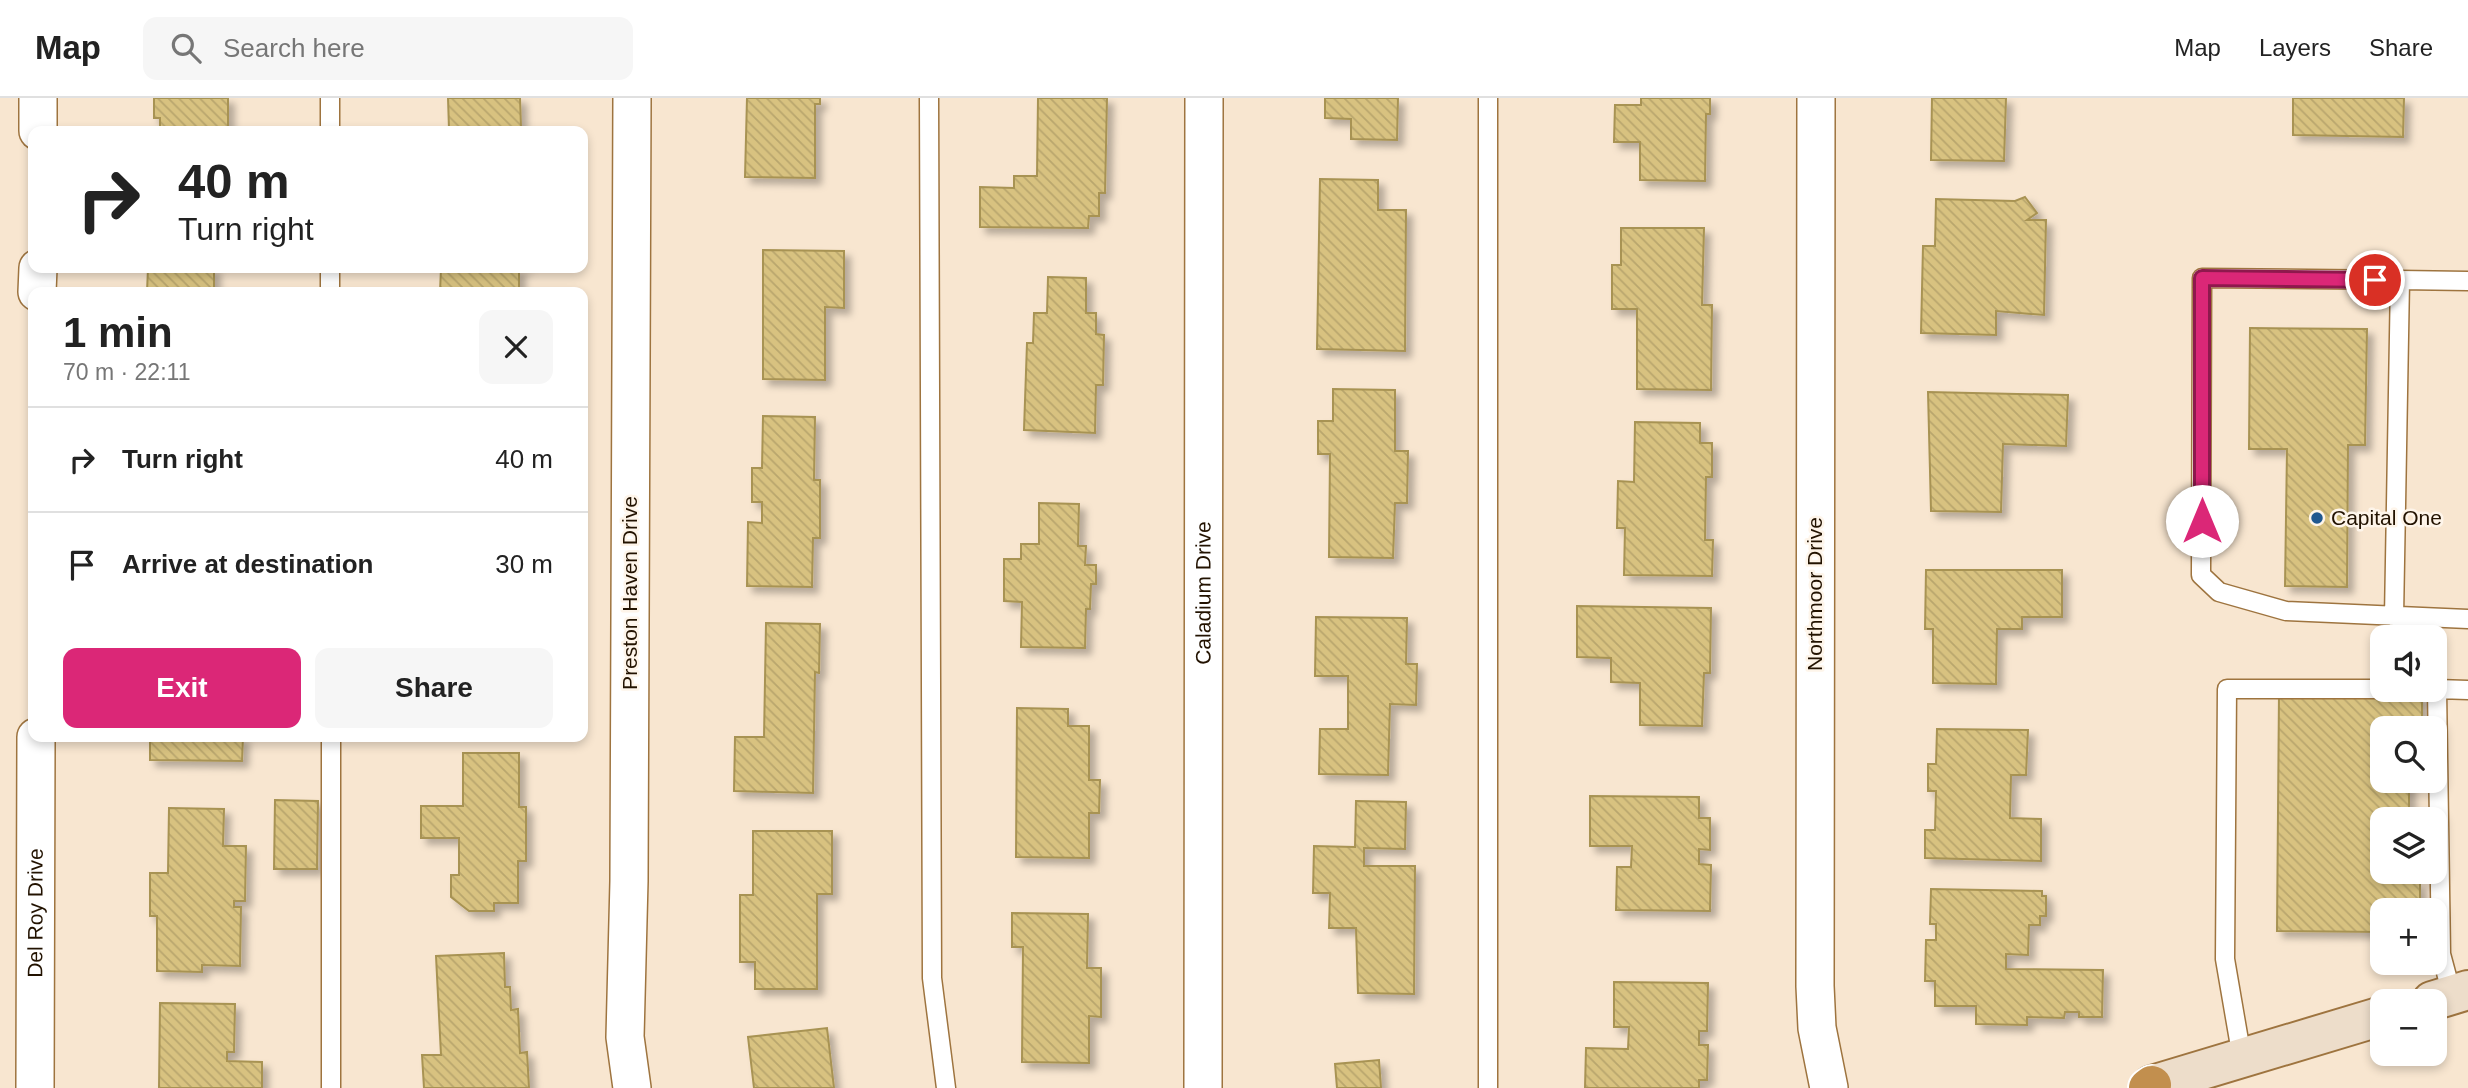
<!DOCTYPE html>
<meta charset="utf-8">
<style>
body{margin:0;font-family:Helvetica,sans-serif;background:#f6f6f6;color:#222;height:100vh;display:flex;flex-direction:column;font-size:26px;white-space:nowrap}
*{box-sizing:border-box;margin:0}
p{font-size:23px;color:#767676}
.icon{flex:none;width:38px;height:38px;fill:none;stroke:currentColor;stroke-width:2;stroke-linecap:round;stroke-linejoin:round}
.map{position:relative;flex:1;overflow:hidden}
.panel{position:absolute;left:28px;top:189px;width:560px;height:455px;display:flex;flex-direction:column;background:#fff;border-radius:14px;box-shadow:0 4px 10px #0003}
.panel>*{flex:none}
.banner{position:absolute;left:28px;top:28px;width:560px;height:147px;border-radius:14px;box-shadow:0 4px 10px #0003;background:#fff;color:#222;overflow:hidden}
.buttons{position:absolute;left:2370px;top:527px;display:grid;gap:14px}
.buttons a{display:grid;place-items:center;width:77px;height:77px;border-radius:14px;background:#fff;box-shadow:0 4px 10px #0003;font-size:35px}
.pin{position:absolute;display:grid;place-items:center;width:60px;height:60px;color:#fff;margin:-30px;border:4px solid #fff;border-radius:50%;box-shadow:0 2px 7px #0007}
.me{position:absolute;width:77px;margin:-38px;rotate:0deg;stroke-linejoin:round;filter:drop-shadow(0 0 5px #0008)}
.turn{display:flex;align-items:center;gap:24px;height:147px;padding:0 35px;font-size:32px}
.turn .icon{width:91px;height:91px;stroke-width:2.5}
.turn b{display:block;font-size:49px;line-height:60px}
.round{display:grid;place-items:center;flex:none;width:74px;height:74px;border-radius:14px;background:#f6f6f6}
.headline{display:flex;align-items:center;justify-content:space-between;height:119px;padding:0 35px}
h1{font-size:42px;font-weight:800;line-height:52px}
.action{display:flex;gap:14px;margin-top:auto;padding:14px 35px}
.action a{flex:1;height:80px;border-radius:14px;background:#db2777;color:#fff;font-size:28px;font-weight:800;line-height:80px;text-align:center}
.action a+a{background:#f6f6f6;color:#222}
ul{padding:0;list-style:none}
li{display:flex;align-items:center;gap:21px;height:105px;padding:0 35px;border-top:2px solid #e0e0e0}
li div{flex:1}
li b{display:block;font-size:26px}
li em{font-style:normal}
header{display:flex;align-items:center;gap:42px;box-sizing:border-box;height:98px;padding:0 35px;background:#fff;border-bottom:2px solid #e0e0e0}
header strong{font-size:33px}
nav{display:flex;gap:38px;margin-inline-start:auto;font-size:24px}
.search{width:490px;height:63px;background:#f6f6f6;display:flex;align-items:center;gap:18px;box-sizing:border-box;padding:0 24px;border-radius:14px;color:#767676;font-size:26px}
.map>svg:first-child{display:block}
.building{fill:url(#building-back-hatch);stroke:#a89353;stroke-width:2;filter:url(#shadow)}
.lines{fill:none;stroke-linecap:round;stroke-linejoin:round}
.lane-casing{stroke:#9e743f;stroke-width:21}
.street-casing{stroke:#9e743f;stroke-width:40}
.secondary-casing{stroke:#9e743f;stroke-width:42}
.highway-casing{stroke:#fff;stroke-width:42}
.lane{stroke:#fff;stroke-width:18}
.street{stroke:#fff;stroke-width:37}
.secondary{stroke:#edddca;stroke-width:38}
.highway{stroke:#c28f4e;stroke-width:38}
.route-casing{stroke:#8e194d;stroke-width:18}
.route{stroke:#db2777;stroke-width:12}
.poi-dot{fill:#20588f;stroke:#fef5ea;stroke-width:2.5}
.labels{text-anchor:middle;stroke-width:5;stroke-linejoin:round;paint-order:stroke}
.poi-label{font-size:21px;fill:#221200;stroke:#fef5ea;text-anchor:start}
.street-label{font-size:21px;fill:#221200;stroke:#fef5ea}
</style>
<header>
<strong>Map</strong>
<div class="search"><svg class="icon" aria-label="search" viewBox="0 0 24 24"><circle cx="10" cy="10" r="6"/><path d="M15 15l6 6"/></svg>Search here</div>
<nav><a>Map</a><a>Layers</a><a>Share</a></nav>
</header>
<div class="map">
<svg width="2468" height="990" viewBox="0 0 2468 990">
<defs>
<pattern id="building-back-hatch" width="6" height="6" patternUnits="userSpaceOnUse" patternTransform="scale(1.75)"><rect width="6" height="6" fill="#d8c280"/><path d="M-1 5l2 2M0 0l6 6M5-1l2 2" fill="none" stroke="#b9a66d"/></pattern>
<filter id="shadow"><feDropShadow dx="6" dy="6" stdDeviation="3.5" flood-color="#0004"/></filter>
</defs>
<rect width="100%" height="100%" fill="#f8e6d0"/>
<!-- building -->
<path class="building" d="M154,0H228V33H160V20H154Z
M448,0H520L521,29L449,31Z
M747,0H820V6H815V80L745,79Z
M1038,0H1107L1105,95H1099V118H1089L1088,130L980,129V89L1014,90V78H1037Z
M1325,0H1398L1397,42L1351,41V21L1325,20Z
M1641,0H1710V16H1706L1705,83L1640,82V44H1614L1615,7H1641Z
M1932,0H2006L2004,63L1931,62Z
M2293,0H2404L2403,39L2293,37Z
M1320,81L1378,82V112H1406L1405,253L1317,251Z
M2025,99L2037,115L2027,122H2046L2044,217L1996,213V237L1921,235L1923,148H1935L1936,101L2015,103Z
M1621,130H1704L1702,207H1712L1711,292L1637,291V211H1612V167H1621Z
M763,152L844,153V210L825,209V282L763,281Z
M148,170H214V194H147Z
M441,170H527H519V194H440Z
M1048,179L1086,180V215H1096V236L1104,237L1103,287H1096L1095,335L1024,332L1027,245H1033L1034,215H1047Z
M2250,230L2367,231L2365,347H2348L2347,489L2285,488L2287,351H2249Z
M1333,291L1395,292V353H1408L1407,405H1395L1393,460L1329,459L1330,356H1318V323H1333Z
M1928,294L2068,297L2066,348L2003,346L2001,414L1931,413Z
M763,318L815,319L814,382H820V440H813L812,489L747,488L748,424L762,425V404H752V370H762Z
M1635,324L1700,325V345H1712V379H1706L1705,442H1713L1712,478L1624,477L1625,430H1617L1618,383L1634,384Z
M1039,405L1079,406L1078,448H1086L1085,467H1096V486H1091L1090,511H1086L1085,550L1021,549L1022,504L1004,503V461H1021V446H1039Z
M1926,472H2062V519H2022V531H1997L1996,586L1933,585V531H1925Z
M1577,508L1711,510L1710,575H1704L1702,628L1640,627V585L1611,584V560L1577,559Z
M1316,519L1407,520L1406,566H1417L1416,607L1390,606L1388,677L1319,676L1320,631H1348V578H1315Z
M766,525L820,526L819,575L815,574L813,695L734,693L735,639H764Z
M2279,595L2422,597V630H2382V682H2409V721H2382V774H2408V785H2420V812H2382V834L2277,833Z
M1017,610L1068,611V628H1089V682H1100L1099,715H1089V760L1016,759Z
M1937,631L2028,632L2026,677H2011L2010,720L2041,721V763L1925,760V732H1935L1936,693H1928V666H1936Z
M150,639H243L242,663L150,662Z
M463,655H519V709H526V763H518V805H494V813H469L451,799V777H459V740H421V708H463Z
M1590,698L1699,699V720H1710V752L1699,751V766L1711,767L1710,813L1616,812L1617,769H1631L1632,748H1590Z
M275,702L318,703L317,771H274Z
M1356,703L1406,704L1405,751L1364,750V768H1415L1414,896L1358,895L1356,830H1329L1330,795H1313L1314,748L1355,749Z
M169,710L224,711L223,748H246L245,803H234V809H241L240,868L202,867V874L157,873V818H150V775H168Z
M753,733H832V796H817V891H755V864H740V797H753Z
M1931,791L2042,793V798H2046V818H2040V827H2029L2028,857L2006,856V871L2103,872L2102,919H2079V914H2065L2064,920L2027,919V927L1976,926V908H1935V883H1925L1926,842H1936V826H1930Z
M1012,815L1088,816L1087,870H1101V919L1089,918V965L1022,964L1023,849H1012Z
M504,855L505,889H510L511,912L518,911L520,955L527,954L529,990H424L422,957H441L436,858Z
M1614,884L1708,885L1707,933H1699V947H1708L1707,982H1699V990H1585L1586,950L1628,951L1629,929H1614Z
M160,905L235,906L234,954H227V963L262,964V990H159Z
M827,930L834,990H754L748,939Z
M1379,962L1381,990H1337L1335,966Z"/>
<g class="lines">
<defs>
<path id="lane" d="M330,0V33
M929,0L932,880L946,990
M1488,0V990
M330,170V194
M2400,182L2202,180L2201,477L2219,494L2286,513L2468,521
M2394,519L2400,182L2468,183
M2434,591H2437L2441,856L2452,897
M2437,591L2468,592
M331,639V990
M2242,960L2225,861L2227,591H2382"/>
<g id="street">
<path d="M632,0L629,783L625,939L632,990"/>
<path d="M1816,0L1815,888L1817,930L1829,990"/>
<path d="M38,33V0"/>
<path d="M37,194L38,170"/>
<path id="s1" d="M35,990L36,639"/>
<path id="s2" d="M1203,990L1204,0"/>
</g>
<path id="secondary" d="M2432,903L2468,892
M2152,987L2382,918"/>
<path id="highway" d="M2148,990L2152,987"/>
</defs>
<!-- lane casing -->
<use href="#lane" class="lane-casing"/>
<!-- street casing -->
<use href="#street" class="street-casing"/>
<!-- secondary casing -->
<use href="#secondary" class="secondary-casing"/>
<!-- highway casing -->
<use href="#highway" class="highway-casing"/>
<!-- lane -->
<use href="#lane" class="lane"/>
<!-- street -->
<use href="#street" class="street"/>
<!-- secondary -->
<use href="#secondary" class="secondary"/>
<!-- highway -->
<use href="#highway" class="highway"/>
</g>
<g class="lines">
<defs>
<path id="route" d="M2202,423V180L2375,182"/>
</defs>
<!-- route casing -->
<use href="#route" class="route-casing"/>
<!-- route -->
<use href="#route" class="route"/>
</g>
<!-- markers -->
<circle class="poi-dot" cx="2317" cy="420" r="7"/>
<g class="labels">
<!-- poi labels -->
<g class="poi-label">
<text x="2331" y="427">Capital One</text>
</g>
<!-- street labels -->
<g class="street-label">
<text transform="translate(630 495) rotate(-90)" y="7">Preston Haven Drive</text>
<text dy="7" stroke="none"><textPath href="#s2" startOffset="495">Caladium Drive</textPath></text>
<text transform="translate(1815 496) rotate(-90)" y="7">Northmoor Drive</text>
<text dy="7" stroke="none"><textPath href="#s1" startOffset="175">Del Roy Drive</textPath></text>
</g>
</g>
</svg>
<div class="buttons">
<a><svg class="icon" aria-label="sound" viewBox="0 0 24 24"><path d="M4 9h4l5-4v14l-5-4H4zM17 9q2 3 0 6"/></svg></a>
<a><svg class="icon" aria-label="search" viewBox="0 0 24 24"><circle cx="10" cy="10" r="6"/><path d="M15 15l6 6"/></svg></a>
<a><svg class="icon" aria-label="layers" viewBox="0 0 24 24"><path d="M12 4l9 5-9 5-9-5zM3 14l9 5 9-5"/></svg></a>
<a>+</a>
<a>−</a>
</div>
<div class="pin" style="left:2375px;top:182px;background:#d93025"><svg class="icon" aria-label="arrive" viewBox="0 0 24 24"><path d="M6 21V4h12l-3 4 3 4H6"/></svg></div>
<svg class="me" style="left:2202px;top:423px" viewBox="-20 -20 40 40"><circle r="19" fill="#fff"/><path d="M0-13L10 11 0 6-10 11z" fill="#db2777"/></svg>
<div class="banner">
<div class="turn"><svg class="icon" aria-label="right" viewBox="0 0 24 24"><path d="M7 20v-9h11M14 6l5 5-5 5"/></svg><div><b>40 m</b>Turn right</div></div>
</div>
<section class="panel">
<div class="headline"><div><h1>1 min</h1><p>70 m · 22:11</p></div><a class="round"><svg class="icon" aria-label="close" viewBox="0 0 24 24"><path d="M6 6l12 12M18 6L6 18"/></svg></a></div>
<ul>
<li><svg class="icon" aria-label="right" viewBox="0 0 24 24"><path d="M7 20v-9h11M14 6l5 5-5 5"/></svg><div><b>Turn right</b></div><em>40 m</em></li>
<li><svg class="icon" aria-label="arrive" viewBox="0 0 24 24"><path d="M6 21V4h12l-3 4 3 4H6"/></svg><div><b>Arrive at destination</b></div><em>30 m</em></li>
</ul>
<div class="action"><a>Exit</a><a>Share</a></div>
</section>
</div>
